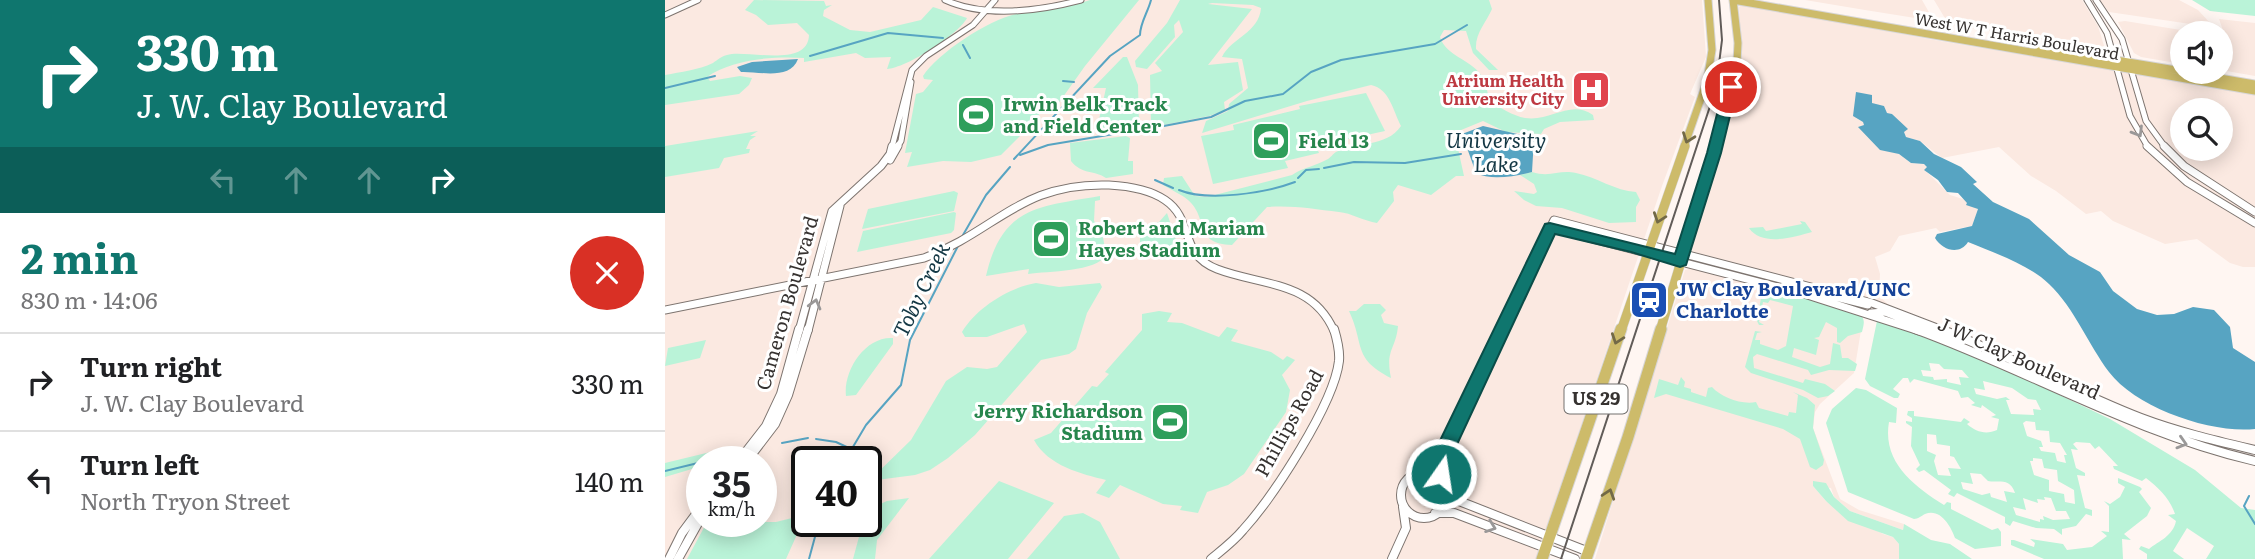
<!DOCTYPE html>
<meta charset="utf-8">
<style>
body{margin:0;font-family:Literata,serif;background:#f6f6f6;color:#202124;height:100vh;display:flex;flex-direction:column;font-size:26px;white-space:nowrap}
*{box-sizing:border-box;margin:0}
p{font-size:23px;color:#757577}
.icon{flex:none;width:38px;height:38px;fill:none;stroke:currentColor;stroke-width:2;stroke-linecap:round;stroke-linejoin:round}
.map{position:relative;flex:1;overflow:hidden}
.drawer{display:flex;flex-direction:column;background:#fff;width:665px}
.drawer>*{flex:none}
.hud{background:#0f766e;color:#fff;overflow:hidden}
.buttons{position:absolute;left:1505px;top:21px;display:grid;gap:14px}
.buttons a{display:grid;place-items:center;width:63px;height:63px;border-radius:50%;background:#fff;box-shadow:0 4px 18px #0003;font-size:35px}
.speed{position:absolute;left:21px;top:446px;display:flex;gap:14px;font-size:35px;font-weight:700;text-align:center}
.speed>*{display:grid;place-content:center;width:91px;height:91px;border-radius:50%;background:#fff;box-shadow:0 4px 18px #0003;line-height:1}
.speed small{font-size:18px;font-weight:400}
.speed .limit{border:4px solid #111;border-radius:10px;background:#fff;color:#111}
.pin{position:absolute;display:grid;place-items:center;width:60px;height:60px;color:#fff;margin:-30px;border:4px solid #fff;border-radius:50%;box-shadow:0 2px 7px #0007}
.me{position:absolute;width:77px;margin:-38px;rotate:13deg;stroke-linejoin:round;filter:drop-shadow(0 0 5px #0008)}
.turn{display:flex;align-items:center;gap:24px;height:147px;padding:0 21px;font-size:32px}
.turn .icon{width:91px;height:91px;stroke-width:2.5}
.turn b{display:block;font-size:49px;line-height:60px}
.lanes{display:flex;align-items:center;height:66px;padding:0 21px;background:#0003;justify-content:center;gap:35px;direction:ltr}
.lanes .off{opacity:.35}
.round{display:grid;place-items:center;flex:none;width:74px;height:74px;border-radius:37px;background:#f6f6f6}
.head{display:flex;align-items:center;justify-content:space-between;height:119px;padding:0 21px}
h1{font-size:42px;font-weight:700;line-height:52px;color:#0f766e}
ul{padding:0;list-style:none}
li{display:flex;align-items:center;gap:21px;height:98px;padding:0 21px;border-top:2px solid #e0e0e0}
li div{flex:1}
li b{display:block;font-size:26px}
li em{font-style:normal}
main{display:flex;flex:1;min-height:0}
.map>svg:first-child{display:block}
.built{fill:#fbe9e1;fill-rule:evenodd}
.green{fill:#baf3d8;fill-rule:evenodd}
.water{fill:#57a4c2}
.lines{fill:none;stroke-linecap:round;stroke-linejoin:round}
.stream{stroke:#57a4c2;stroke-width:2}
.tertiary-far2-casing{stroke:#7d746f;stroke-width:7}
.tertiary-far1-casing{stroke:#7d746f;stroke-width:9}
.tertiary-casing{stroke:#7d746f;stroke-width:10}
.primary-far2-casing{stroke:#d7d6d6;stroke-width:9}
.primary-far1-casing{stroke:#d7d6d6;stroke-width:10}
.primary-casing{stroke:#d7d6d6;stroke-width:13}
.tertiary-far2{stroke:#fff;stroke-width:5}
.tertiary-far1{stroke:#fff;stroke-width:7}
.tertiary{stroke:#fff;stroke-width:8}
.primary-far2{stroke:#cdbb6a;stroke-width:7}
.primary-far1{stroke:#cdbb6a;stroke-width:9}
.primary{stroke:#cdbb6a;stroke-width:11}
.tram{stroke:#615c59;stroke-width:2}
.oneway{stroke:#9a9898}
.oneway2{stroke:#726947}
.route{fill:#0f766e;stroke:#0a4d48;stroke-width:2}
.labels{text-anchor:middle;stroke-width:6;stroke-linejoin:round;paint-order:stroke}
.far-street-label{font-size:16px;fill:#363230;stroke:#fff}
.far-health-label{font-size:16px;font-weight:bold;fill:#be3a42;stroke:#fff;text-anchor:end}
.shield{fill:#fff;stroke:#72706e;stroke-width:2}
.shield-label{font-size:18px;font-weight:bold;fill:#363230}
.leisure-label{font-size:19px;font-weight:bold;fill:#27864d;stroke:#fff;text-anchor:start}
.transit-label{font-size:19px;font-weight:bold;fill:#164399;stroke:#fff;text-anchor:start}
.street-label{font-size:19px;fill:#363230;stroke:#fff}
.water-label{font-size:21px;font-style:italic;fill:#133744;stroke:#fff}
</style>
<main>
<section class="drawer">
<div class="hud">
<div class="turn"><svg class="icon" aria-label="right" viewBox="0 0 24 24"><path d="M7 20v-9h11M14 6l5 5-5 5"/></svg><div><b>330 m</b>J. W. Clay Boulevard</div></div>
<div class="lanes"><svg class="icon off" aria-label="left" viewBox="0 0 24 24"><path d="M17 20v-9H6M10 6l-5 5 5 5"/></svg><svg class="icon off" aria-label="ahead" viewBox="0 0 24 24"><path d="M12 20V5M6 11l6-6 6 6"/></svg><svg class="icon off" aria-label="ahead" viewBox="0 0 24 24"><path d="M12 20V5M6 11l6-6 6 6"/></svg><svg class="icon" aria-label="right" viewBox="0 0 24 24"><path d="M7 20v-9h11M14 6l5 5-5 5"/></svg></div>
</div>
<div class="head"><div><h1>2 min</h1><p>830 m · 14:06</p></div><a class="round" style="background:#d93025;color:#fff"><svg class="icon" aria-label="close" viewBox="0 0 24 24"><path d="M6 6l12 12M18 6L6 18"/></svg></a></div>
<ul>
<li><svg class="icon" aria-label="right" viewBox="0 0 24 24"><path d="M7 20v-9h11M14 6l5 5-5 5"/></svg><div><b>Turn right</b><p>J. W. Clay Boulevard</p></div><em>330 m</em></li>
<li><svg class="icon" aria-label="left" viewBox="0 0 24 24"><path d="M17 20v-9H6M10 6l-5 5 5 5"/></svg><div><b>Turn left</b><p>North Tryon Street</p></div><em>140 m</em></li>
</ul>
</section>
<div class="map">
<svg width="1590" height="559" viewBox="0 0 1590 559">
<rect width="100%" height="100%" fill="#fff6f2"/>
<!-- built -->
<path class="built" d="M0,0H1037L1041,57L1025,94L1030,97L997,186L871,559H0ZM37,462H96V522H37ZM142,462H201V522H142Z
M1140,0H1257L1269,21L1200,10Z
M1269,0H1417L1433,26L1440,49L1284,25Z
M1435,0H1514L1533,10L1546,24L1539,26L1444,12Z
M1077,4L1269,40L1590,94V267H1578L1565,263L1532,239L1500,244L1448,221L1436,211L1421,214L1391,191L1366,176L1334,147L1277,158L1255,141L1241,137L1239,132L1242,129L1227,114L1222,113L1219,106L1206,104L1191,118L1198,122L1199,125L1194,127L1215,149L1234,154L1246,163L1259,164L1262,167L1260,170L1285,195L1298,199L1313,209L1307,226L1275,232L1271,228L1234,236L1225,251L1210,257L1215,274L1214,296L1225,306L1026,251L1024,249L1042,197L1077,60L1074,7ZM1517,110H1556V149H1517Z
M1554,19L1590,23V76L1556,70V36H1560Z
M1460,21L1522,31L1538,33H1517V64L1476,57L1469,53L1453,22Z
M1028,268L1176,307L1198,318L1189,373L1155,404L1150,412L1148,428L1175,499L1194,510L1239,524L1238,530L1185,511L1169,497L1166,488L1148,486L1161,501L1218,534L1228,537L1234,544V559H930L1020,270Z"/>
<!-- green -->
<path class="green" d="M89,0L159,1L161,6L167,5L159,10L158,16L185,30L205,32L256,20L268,7L302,18C293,35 241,68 222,69L226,57L200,58L191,53L139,62V58C109,56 67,59 42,77L45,81L75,76L87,78L84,85L74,94L0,105V75C16,72 33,70 48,63C52,60 57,56 62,55C80,49 143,69 144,35L132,23L103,25L91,15L80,10Z
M425,0H474L420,66L393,104L388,107L383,104L384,97L370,121L336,155L306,162L278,161L242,167L247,152L240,153L251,94L258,92L268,80L259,79L258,76C273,53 323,20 351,14C376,9 401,9 425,0Z
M515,0H824L827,9C821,23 810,33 811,49L833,70H824L808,53L801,31L779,30L775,37C781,56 805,59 816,75C822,83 822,93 825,102C835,107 848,116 860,118C886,122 905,99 928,115L929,120L895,122L879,129L876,134L841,132L818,121L784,135L792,144L799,176H791L766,195L733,185L728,192L729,201L712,223C699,221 686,213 674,212C649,209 627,205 602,207L567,245C528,244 544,218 523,200C516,194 506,190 498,185L499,178L517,176L530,196L542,197L627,175C639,167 651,166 663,159C665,158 668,154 671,152C691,141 721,148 736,126C728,111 725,89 706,85L642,101L537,133L541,121L563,111L564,104L583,88L577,59L557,57C566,38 594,33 596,8L588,5L547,3L543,4L587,9L543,65L573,62L578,90L559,102L560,110L544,116L493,126L486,123L485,75L497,71L490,63L518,32L514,20L509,25L510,37L482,69L471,67L470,61L502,23Z
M1527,0H1590V16L1545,11Z
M458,57H462L473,85L474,126L431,133L441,88H428Z
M701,93L720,131L651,146L654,153L620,161L623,168L548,184L536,136L569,130L568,125L635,109L634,106Z
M93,131L85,136H91L85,140L81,149H85L84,153L59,158L54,168L0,177V146Z
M461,136L465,138L463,161H468V174L441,178C430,170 417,175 406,161L405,143Z
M867,172C886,178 894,169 911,173C932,177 950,191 971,192L975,200L971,207V222L944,223L897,208L871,206L859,200L849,191L869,194L872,192L869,184L855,175Z
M289,191L293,193L289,211L197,229L203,209Z
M435,196V200L430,201L429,221L437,231L441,255C432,272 383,271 363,274L364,269L321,276C337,206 373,207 435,196Z
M289,212L291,213L289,230L286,233L192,252L198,231Z
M502,213L517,258L484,254L475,248V229L494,222Z
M1135,221L1140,222L1147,232C1129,237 1097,247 1084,228L1098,227L1101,231L1137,224Z
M371,283L394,287L435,283L437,287L422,313L411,349L404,354L376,360L310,435L283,458L265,470L250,475L204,481L246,440L281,381L302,367L322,369L332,367L362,332L359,324L322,337H300L297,332C311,308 345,287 371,283Z
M1105,288C1123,293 1185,305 1196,316C1201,320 1198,327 1197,332L1183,336L1175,343L1172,342V328L1161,322L1154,337L1149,338L1154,340L1151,355L1129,348L1127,357L1155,367L1165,364L1168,343L1175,345L1177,358H1183L1192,364L1190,371L1164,370L1146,375L1143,370L1092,354L1088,357L1089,368L1138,383L1140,379L1160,384L1170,391L1163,396L1153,398L1138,390L1086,373L1080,367L1090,331L1097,332L1092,333L1090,340H1095V344L1113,350L1121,346L1128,306L1105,300L1103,303L1098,302L1094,322L1099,325H1094L1092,321L1097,292Z
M699,304H715L721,310L716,315L719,323L733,326C731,349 720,350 726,378C687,358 700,345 684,311H691Z
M494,311L507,313L502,322L517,323L554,337L562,327L573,330L566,341L606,352L618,360L622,356L630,360L617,375L625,390L621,412L579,474L563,485L542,492L533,513L515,510L517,506L498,504L455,485L444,498L431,493L441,480C417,474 383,466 369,440L386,433L427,386L432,387L444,374L440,372L477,330V314Z
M1212,321L1223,322L1336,367L1445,419L1530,470L1576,508L1590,510V559H1541L1549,546L1522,528L1508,551L1519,559H1482V554L1474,549L1476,546L1484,549C1494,541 1508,536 1511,521L1503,515L1510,514C1505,499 1494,488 1481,478L1477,481L1449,469L1448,466H1453L1434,446L1430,449L1425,443L1411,442L1408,444L1413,450L1406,449L1411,468L1420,473V476L1412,475L1420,508L1427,510V516L1421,514L1411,526L1397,529V535L1389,529L1371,528L1348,521L1345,526L1340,523V517L1292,493L1289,497L1283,494L1286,490L1259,470L1254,472L1251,469L1255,465L1246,446L1247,427L1241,423V421L1247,422V418L1242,415L1243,411H1249V416L1296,422L1299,418L1305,422L1302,424C1311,432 1321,435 1332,430L1334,419L1326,417L1331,415L1317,405L1316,408L1306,405L1310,403L1303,397L1296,398L1293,391L1249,379L1245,383L1243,378H1238L1228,389L1235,394L1233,398H1229L1205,386L1200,379ZM1264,363L1274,364L1279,369L1297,370L1304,378L1294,377L1296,385L1282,382V379L1269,380L1268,377L1258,376L1256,370L1266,371ZM1318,381L1347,388L1363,399L1371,400L1376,410L1368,409L1369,415L1346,414L1341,400H1345L1341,397L1332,399L1311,394L1309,388L1320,390ZM1361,421L1370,422L1371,430L1384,431L1385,442L1395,443L1402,455H1399L1401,463L1392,461L1390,453L1376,451L1374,447H1378L1376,441L1362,436L1358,423ZM1262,434L1271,435L1272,444L1285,446V456L1289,457L1296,469L1283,468L1286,476L1273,475L1269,461L1271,455L1262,451ZM1368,458L1377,459L1379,468L1392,470L1393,481L1409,490L1410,504L1400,502L1399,494L1384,491V480L1369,475L1365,461H1368ZM1305,473L1316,474L1323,481C1333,483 1345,477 1350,493L1339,491L1342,502L1326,497L1325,493L1317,495L1298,489L1296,482L1308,484ZM1379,497L1386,498L1391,511H1401L1405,519L1388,520L1378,516L1379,520L1375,519V522L1351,515L1348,507L1361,510L1358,498L1373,503L1372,499L1380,500Z
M228,338V344L191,395L181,396C178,371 200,336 228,338Z
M41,340L35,358L0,366L3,348Z
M1016,377L1020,382L1019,387L1026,389V392L1041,397L1043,388L1047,387C1056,397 1076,405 1091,402L1094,408L1123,416L1124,412L1131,413L1133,395L1128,392L1142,398L1150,405L1148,428L1159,460L1158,465L1151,470L1145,467L1135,439L1118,429L1001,394L989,398L994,379L1013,385Z
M1191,388L1201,390L1232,408L1231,423L1224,422C1217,462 1249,486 1279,505L1282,502L1286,503V509L1327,530L1333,528L1336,532V546L1310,549L1290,538C1286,527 1276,508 1260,514C1256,516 1253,519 1249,519L1183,492L1161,423L1167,409Z
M66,447V453L48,462H37V466L0,477V463Z
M1453,478L1475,487L1477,489L1474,492L1486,508L1482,516L1459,534L1466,540L1457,539L1458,559H1379L1346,545V540H1349L1369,547L1370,543L1365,539L1398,544L1402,550L1427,547L1442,536L1436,531L1444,532V506L1439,501L1445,504L1455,497L1460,487L1453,483Z
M334,481L389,503L343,559H264Z
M1148,481L1161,483L1169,497L1185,511L1238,530L1239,524L1266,540L1285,544L1307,559H1234V544L1228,537L1183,521L1161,501L1148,486Z
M244,498L212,540L210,559H188L198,522H201L202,510L222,501Z
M142,503V512L121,559H22L42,522H111L127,518L135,504Z
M418,513L435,522L455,559H362L399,516Z"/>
<!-- water -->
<path class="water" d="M133,59C125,81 93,71 76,72L72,67L87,62Z
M1191,92L1207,95V103L1219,106L1222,113L1227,114L1243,129L1239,132L1241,137L1255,141L1269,154L1296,167L1312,182L1308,184L1328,202L1364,219L1404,255L1435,272L1448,291L1472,309L1492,315L1509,314L1528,307L1549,310L1565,327L1568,348L1590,362V429C1547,434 1471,408 1444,372C1423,344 1410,309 1384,284C1363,264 1329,253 1303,242C1295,255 1278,251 1270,238L1272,234L1307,226L1313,209L1301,205L1302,203L1293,193L1282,192L1273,180L1259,170L1262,167L1259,164L1246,163L1234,154L1215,150L1193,127L1199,125L1198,122L1188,116Z
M818,126L869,138L867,172C851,176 826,181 811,173L797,134Z"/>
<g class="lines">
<!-- stream -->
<path class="stream" d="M298,45L305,58
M145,56L223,33L278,38
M398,81L409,82
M0,88L50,76
M483,129L546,117L580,101L618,94L646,72L676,60L770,44L802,25
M355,155L383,145L479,129
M349,159L445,56L475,35C475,23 483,12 486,0
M659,168L689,162L740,163L796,154
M633,178L641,170L654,169
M490,180L508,188
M514,190C543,202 601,193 630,182
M298,235L321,195L345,167
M151,439L171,442L186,449
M117,443L143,438
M38,462L52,458
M179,462L201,425L236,385L245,340L294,244
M0,471L37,462
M1584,496L1579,506L1590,524
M144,559L154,522"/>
<defs>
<path id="tertiary-far2" d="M280,0C320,18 374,11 416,0
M1422,0L1442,33L1465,116L1483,147
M1431,0L1457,39L1481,121L1500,147
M0,15L33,0
M227,147L247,70L261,56L308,25L330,0
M232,147L236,141L246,82"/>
<path id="tertiary-far1" d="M1482,146L1522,182L1590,223
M1499,146L1519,166L1590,212
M225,160L233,146
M885,228L1136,293L1254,331
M1147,291L1203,305
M0,310L259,258C332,231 355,182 444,185C463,186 484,189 500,200C530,220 513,254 552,269C596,286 647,280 669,331
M1206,313L1220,312L1269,331
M134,331L167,211L216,166L225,154L227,146
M143,331L175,206
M836,331L889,220L1207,303L1280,331"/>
<path id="tertiary" d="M1250,329C1365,371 1470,433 1590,461
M1264,329L1296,341
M1275,329C1344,355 1408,392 1476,418C1513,432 1552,441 1590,450
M73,462L101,426L116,394L134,329
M81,462L110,424L123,395L143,329
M736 495a23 23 0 1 1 46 0a23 23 0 1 1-46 0Z
M752,475L766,467L777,455L837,329
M782,487L794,501L924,552
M770,513H789L910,559
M4,559L17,533L37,506
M13,559L37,516
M546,559C557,550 569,541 578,530C608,497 669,404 674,361C675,350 672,339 669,329
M727,559L741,528L738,507"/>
<path id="primary-far2" d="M1068,0L1590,91
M1373,47L1517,71
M1520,72L1590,84
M1019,147L1042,81L1047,50L1043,0
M1050,147L1072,62L1073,43L1068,0"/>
<path id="primary-far1" d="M956,331L1020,146
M995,331L1051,146"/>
<path id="primary" d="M877,559L956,329
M921,559L963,437L996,329"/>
</defs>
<!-- tertiary-far2 casing -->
<use href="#tertiary-far2" class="tertiary-far2-casing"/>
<!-- tertiary-far1 casing -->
<use href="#tertiary-far1" class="tertiary-far1-casing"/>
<!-- tertiary casing -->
<use href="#tertiary" class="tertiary-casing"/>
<!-- primary-far2 casing -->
<use href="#primary-far2" class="primary-far2-casing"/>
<!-- primary-far1 casing -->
<use href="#primary-far1" class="primary-far1-casing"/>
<!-- primary casing -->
<use href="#primary" class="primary-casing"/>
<!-- tertiary-far2 -->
<use href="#tertiary-far2" class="tertiary-far2"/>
<!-- tertiary-far1 -->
<use href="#tertiary-far1" class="tertiary-far1"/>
<!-- tertiary -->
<use href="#tertiary" class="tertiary"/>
<!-- primary-far2 -->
<use href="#primary-far2" class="primary-far2"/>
<!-- primary-far1 -->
<use href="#primary-far1" class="primary-far1"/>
<!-- primary -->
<use href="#primary" class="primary"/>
<!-- tram -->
<path class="tram" d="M896,559L1051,88L1057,40L1054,0"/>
</g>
<!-- one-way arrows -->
<defs><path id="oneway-chevron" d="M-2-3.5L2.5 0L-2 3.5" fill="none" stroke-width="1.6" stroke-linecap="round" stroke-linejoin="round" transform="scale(1.75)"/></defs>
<g class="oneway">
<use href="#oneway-chevron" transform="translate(1473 132) rotate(59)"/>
<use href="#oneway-chevron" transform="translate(150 304) rotate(-75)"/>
<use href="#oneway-chevron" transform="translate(1517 443) rotate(17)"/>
<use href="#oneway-chevron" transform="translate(826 527) rotate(20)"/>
</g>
<g class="oneway2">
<use href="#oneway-chevron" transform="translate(1023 138) rotate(110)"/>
<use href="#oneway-chevron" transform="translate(994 218) rotate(109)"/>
<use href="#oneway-chevron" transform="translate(952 339) rotate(109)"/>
<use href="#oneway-chevron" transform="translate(944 494) rotate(-72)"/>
</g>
<!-- route -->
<path class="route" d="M1066,83L1072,87L1056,153L1021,265L1015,267L966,252L890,234L787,455L783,480L776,482L769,480L767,474L768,455L880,224L885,223L1010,254L1042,153L1059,87Z"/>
<!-- icons -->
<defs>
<symbol id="hospital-square" viewBox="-11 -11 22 22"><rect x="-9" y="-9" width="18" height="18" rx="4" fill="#e0444e" stroke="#fff"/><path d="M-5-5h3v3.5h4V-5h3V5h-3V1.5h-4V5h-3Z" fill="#fff"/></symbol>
<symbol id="stadium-square" viewBox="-11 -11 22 22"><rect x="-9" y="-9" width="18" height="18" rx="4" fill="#2e9e5b" stroke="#fff"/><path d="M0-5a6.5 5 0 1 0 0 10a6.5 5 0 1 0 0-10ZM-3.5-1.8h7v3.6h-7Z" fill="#fff"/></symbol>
<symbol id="station-square" viewBox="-11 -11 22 22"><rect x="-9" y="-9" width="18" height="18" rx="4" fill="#1a4fb4" stroke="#fff"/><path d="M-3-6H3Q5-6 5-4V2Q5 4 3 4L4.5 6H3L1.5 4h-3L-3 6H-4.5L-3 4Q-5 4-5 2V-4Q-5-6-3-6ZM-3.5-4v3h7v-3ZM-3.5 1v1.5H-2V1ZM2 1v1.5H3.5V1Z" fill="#fff"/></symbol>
</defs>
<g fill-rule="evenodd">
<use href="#hospital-square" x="904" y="68" width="44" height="44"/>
<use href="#stadium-square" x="289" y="93" width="44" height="44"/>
<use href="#stadium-square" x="584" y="119" width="44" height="44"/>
<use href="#stadium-square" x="364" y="217" width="44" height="44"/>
<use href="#station-square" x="962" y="278" width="44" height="44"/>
<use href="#stadium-square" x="483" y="400" width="44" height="44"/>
</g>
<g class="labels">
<!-- far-street labels -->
<g class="far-street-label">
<text transform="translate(1352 36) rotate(10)" y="6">West W T Harris Boulevard</text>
</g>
<!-- far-health labels -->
<g class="far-health-label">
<text x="899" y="87">Atrium Health<tspan x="899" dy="18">University City</tspan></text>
</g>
<!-- shield labels -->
<rect class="shield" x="899.5" y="384.5" width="63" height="29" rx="5"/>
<g class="shield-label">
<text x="931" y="405">US 29</text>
</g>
<!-- leisure labels -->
<g class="leisure-label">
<text x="338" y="111">Irwin Belk Track<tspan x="338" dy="22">and Field Center</tspan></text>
<text x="633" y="148">Field 13</text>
<text x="413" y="235">Robert and Mariam<tspan x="413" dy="22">Hayes Stadium</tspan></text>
<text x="478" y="418" text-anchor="end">Jerry Richardson<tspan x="478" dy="22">Stadium</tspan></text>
</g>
<!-- transit labels -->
<g class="transit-label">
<text x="1011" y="296">JW Clay Boulevard/UNC<tspan x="1011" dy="22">Charlotte</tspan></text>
</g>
<!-- street labels -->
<g class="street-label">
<text transform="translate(122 303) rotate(-74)" y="7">Cameron Boulevard</text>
<text transform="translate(1354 358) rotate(24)" y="7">J W Clay Boulevard</text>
<text transform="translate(624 423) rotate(-61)" y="7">Phillips Road</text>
</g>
<!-- water labels -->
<g class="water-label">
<text x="831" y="148">University<tspan x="831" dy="24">Lake</tspan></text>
<text transform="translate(257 290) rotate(-64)" y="7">Toby Creek</text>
</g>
</g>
</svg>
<div class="buttons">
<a><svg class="icon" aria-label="sound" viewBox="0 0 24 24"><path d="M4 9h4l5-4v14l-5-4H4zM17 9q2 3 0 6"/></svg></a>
<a><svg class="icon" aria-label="search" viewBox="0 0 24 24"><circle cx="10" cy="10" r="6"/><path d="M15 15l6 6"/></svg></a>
</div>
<div class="speed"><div>35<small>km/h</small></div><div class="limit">40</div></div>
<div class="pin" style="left:1066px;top:87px;background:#d93025"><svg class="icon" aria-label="arrive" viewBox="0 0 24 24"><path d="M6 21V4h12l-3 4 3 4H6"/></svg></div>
<svg class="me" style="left:776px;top:474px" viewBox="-20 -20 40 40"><circle r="17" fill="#0f766e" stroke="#fff" stroke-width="3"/><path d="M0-11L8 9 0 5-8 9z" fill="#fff"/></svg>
</div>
</main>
